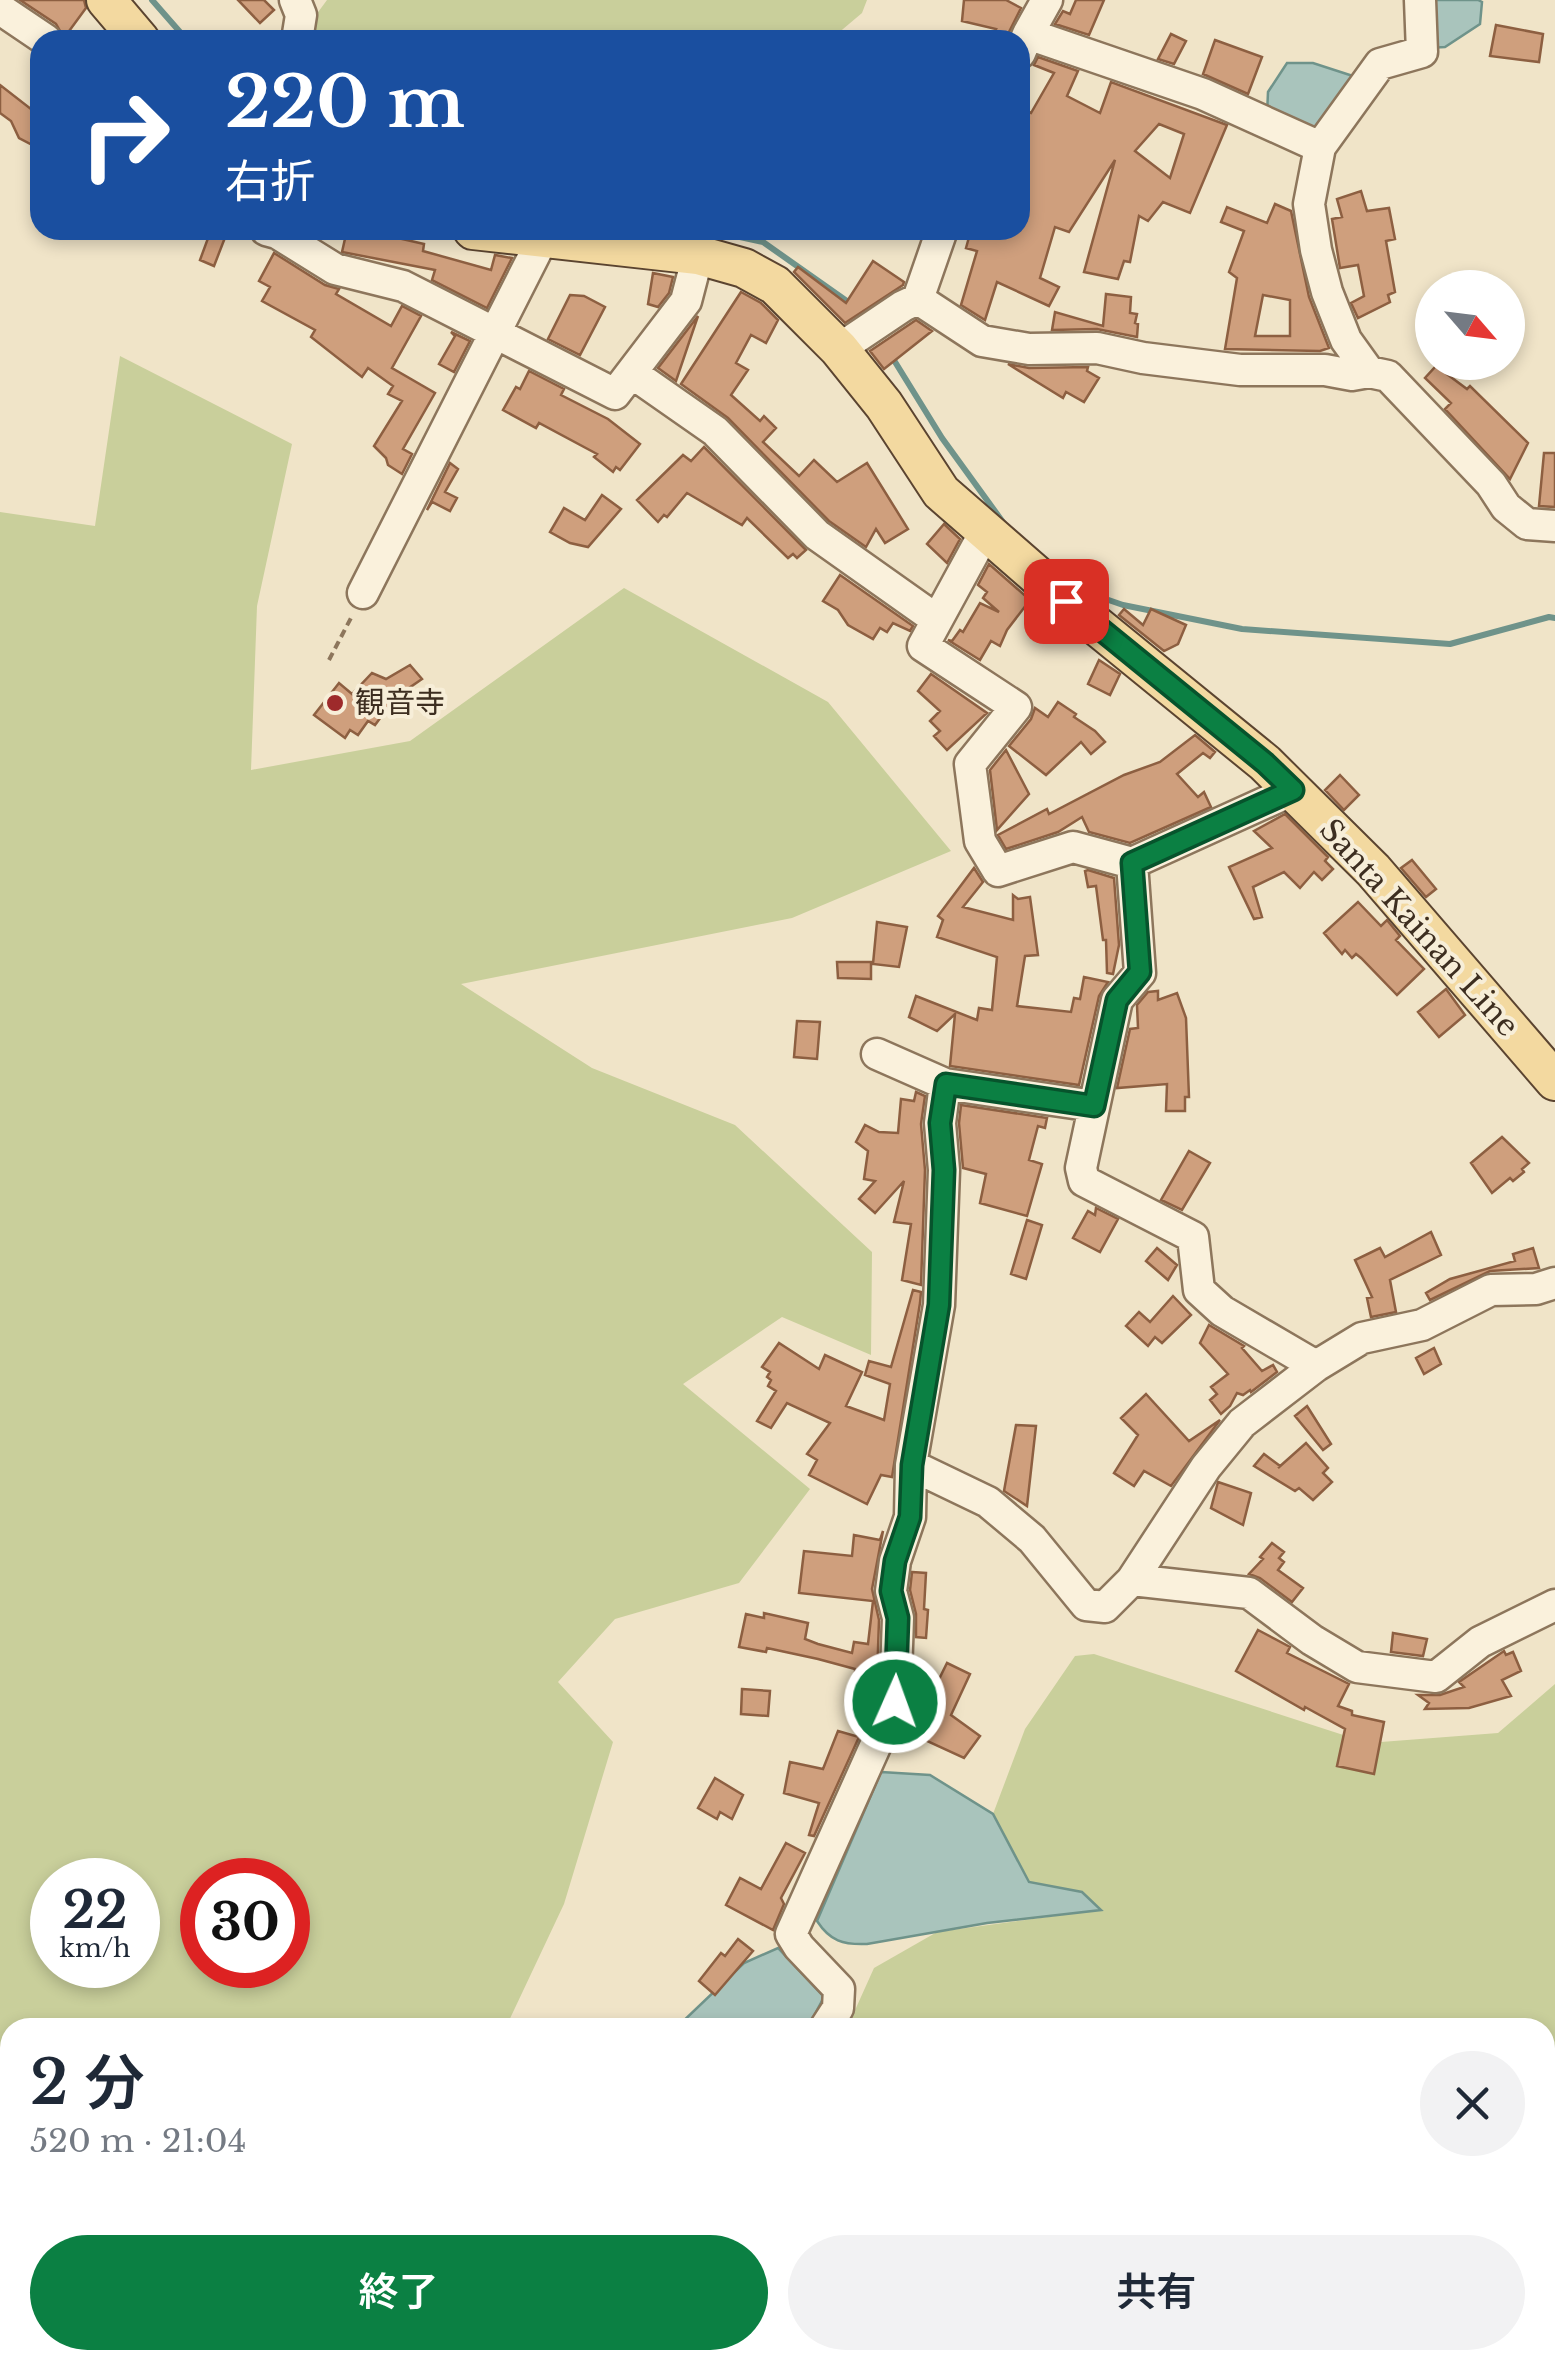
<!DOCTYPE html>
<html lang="ja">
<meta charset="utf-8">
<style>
body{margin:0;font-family:"Libre Baskerville","Noto Sans JP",serif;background:#f2f2f3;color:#1f2937;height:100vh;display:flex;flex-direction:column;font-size:38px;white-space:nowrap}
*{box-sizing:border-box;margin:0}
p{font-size:32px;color:#747a83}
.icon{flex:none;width:55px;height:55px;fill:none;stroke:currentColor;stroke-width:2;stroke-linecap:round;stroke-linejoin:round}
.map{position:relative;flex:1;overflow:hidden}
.side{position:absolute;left:0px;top:2018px;width:1555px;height:352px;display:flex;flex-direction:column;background:#fff;border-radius:30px 30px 0 0;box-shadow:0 5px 15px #0003}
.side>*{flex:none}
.hud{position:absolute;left:30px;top:30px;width:1000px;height:210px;border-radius:30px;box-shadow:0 5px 15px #0003;background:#1a4fa0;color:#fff;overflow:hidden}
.needle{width:65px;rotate:118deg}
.tools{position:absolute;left:1415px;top:270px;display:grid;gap:20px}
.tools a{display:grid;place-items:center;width:110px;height:110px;border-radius:50%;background:#fff;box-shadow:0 5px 15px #0003;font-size:50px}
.speed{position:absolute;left:30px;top:1858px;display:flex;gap:20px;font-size:50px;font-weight:700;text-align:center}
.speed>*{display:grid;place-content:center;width:130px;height:130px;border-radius:50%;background:#fff;box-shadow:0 5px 15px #0003;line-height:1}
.speed small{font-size:25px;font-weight:400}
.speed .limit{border:15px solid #d22;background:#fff;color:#111}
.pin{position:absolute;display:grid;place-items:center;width:85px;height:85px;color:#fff;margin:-42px;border-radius:20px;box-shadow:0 5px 15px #0006}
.me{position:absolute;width:110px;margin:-55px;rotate:2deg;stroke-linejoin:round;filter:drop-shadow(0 0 8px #0008)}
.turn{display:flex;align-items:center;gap:35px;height:210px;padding:0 30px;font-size:45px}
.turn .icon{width:130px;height:130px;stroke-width:2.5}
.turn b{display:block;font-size:70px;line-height:85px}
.round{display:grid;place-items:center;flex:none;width:105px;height:105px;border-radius:52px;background:#f2f2f3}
.summary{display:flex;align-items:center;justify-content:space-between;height:170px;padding:0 30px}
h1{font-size:60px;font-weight:600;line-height:75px}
.button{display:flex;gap:20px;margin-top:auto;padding:20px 30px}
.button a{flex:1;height:115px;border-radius:60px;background:#0b8043;color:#fff;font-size:40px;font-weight:600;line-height:115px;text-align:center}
.button a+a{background:#f2f2f3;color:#1f2937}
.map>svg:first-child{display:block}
.green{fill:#c9cf9b;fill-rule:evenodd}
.water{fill:#a9c4bc;stroke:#6f938a;stroke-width:2.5}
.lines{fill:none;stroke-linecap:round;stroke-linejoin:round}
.stream{stroke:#6f938a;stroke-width:6}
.building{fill:#cf9f7d;stroke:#8d5f41;stroke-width:2.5;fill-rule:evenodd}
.minor-casing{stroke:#8d765c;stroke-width:35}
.major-casing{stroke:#5b4430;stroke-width:42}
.path{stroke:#8d765c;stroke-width:4;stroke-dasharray:8 5;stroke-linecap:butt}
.minor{stroke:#faf1dc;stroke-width:30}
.major{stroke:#f3d9a0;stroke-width:38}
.route-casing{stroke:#07532c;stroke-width:25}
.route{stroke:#0b8043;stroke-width:18}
.poi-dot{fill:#9e2a2b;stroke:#f7eed8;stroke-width:4}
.labels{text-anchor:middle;stroke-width:8;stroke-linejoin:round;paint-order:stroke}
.poi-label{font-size:30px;fill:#3d2e20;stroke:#f7eed8;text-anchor:start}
.street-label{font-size:30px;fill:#3d2e20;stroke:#f7eed8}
</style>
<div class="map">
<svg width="1555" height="2368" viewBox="0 0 1555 2368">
<rect width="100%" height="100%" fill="#f0e4c8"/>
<!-- green -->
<path class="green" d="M327,0H867L862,13L830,40L299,38Z
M120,356L292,444L257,606L251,770L410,741L624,588L828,702L951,851L792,918L461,984L592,1068L735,1125L872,1252L871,1355L782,1317L683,1384L810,1489L739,1583L615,1619L558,1682L613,1742L564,1904L506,2027L10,2028V2360H546V2368H0V512L95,526ZM138,1880V1965H52V1880ZM202,1880H288V1965H202Z
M1094,1654L1368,1743L1498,1733L1555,1684V2368H1032L1040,2360H1545V2028H847L874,1968L937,1932L1100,1910L1082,1892L1029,1883L993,1814L1025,1729L1075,1656Z"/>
<!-- water -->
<path class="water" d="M1428,0H1478L1482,2L1480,24L1445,47L1429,48Z
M1287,63H1313L1356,77L1319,134L1267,115L1268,92Z
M881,1772L930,1775L993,1814L1029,1882L1082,1892L1101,1910L987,1923L867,1944C843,1945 830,1941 817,1921Z
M778,1948L824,1997L808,2027L676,2028L744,1963Z
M633,2360H862L860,2368H623Z"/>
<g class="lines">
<!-- stream -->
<path class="stream" d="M152,0L187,40
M708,230L763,242L851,304
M892,357L942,438L1005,525
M1077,589L1123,605L1242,629L1450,644L1549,617L1555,618"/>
</g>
<!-- building -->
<path class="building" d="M20,0H84L86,8L64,38L56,24Z
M238,0H264L274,10L260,23Z
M964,0H1006L1021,8L1005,40H989L996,29L962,21Z
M1076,0H1104L1089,35L1055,24L1063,11L1070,14Z
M1496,25L1543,34L1539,62L1490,56Z
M1171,34L1186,41L1174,64L1158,59Z
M1215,40L1262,57L1248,94L1203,74Z
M1038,57L1078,71L1067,96L1100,113L1111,82L1227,125L1190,213L1163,202L1148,221L1139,216L1130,262L1124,261L1118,279L1084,272L1115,160L1069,232L1055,227L1040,278L1059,287L1049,306L997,282L985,320L961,305L977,251L966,248L971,230H1020V109L1031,113L1054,73L1034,65ZM1159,124L1184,134L1170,178L1135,151Z
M0,85L40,116V149L19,138L11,121L0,113Z
M1361,191L1367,211L1389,208L1395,239L1386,241L1395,292L1388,295L1390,302L1358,318L1351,303L1364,296L1358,265L1340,268L1332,219L1342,217L1337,199Z
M1275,204L1291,211L1309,297L1329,348L1320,351L1225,349L1237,278L1229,272L1244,231L1221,222L1227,207L1267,223ZM1263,295L1290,300V336H1255Z
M211,230L226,235L214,266L200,260Z
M347,230H363L424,244L423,251L491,270L495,255L512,258L487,308L432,280L435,270L342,252Z
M274,253L325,285L339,289L336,294L391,326L402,306L421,316L392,368L435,393L403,449L412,454L402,474L388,465L386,458L374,446L402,401L388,394L393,386L368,368L362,377L311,337L315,330L262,301L270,287L259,281Z
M873,261L904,282L903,285L845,323L794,272L798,267L846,303Z
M653,273L673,277L669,293L658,307L648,304Z
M741,292L761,303L778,320L766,343L751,335L736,363L748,370L731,395L760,421L764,416L776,428L763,442L799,476L814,460L837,482L867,463L908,529L885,543L876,529L866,547L829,521L728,418L681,384Z
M1106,294L1131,297L1130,313L1137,314L1135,323L1138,324L1137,337L1097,329L1052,330L1055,312L1103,326Z
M570,295L584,296L605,307L580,355L548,339Z
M698,316L676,381L658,368Z
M916,320L932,331L884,369L870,351Z
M451,332L470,341L454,372L439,364L455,336Z
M1008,364L1029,368L1088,367L1087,371L1099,378L1084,402L1066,392L1063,398Z
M1436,366L1467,389L1470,386L1528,443L1510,479L1445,409L1451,403L1425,378Z
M529,371L564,389L561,395L608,419L640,444L620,470L616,467L613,472L594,457L597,454L539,423L536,428L503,410L516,387L520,389Z
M704,447L806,550L797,558L793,554L788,558L747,518L742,525L687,493L667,517L664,515L658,522L637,500L683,455L691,461Z
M1544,453H1555V507L1539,506Z
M450,463L458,469L445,492L457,498L450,511L432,502L427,510Z
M602,495L621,509L588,547L570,543L550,532L564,508L585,520Z
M944,524L960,539L947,563L927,544Z
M989,564L1030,600L1007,630L1000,646L991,641L980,660L948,640L952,641L960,630L963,632L980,603L999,612L983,598L987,592L978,585Z
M840,575L913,626L910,631L893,623L887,632L880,628L873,639L848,625L838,610L823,601Z
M1124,609L1143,625L1151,609L1186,625L1178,644L1164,651L1119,615Z
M1099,660L1120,674L1110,695L1088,684Z
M410,665L422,679L409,688L393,708L389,706L375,725L368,721L358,735L350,730L345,738L314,715L339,683L352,694L372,673L386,679Z
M931,674L987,713L947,750L934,736L940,731L930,721L940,711L918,691Z
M1058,702L1076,714L1074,717L1095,731L1105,742L1091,754L1081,742L1046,775L1009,746L1031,719L1035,708L1048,717Z
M1195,735L1215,752L1210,758L1203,753L1177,774L1198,797L1204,792L1211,807L1130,843L1089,832L1082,817L1058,832L1006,849L998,835L1047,809L1049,814L1124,775L1160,762Z
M1006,750L1029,794L997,830L990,770Z
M1340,775L1359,795L1344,810L1325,790Z
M1285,814L1328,857L1325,861L1333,869L1322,880L1314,872L1300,888L1284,872L1253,887L1262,917L1254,919L1229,867L1272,848L1254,831Z
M1412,860L1436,889L1426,897L1401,868Z
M974,868L983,882L963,907L1013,920V895L1018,899L1030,897L1038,955L1025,956L1017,1006L1071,1012L1074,998L1080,999L1084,977L1108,982L1099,996L1079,1085L950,1066L955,1014L937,1031L909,1017L916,996L977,1020L979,1008L992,1010L997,957L937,937L943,920L938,916Z
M1088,870L1114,878L1119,945L1113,974L1107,973L1106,940H1103L1096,886L1088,887L1085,871Z
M1358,902L1381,926L1387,920L1400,936L1396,940L1424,969L1397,995L1361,958L1356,954L1352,958L1345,950L1342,954L1324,933Z
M877,922L907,927L899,967L873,964Z
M837,962H871V979L838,978Z
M1446,989L1465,1015L1439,1037L1418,1012Z
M1158,991V1000L1177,993L1186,1018L1189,1097H1185V1111H1166L1167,1084L1117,1088L1130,1029L1138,1028L1137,1005L1148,992Z
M797,1021L820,1022L817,1059L794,1057Z
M916,1092L925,1096L921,1124L925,1170L921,1285L902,1280L911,1224L894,1222L904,1181L875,1213L859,1199L875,1181L864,1179L868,1151L856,1142L865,1125L879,1132L898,1133L901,1099L914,1101Z
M961,1105L1047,1118L1045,1128L1038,1126L1029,1160L1042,1164L1027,1216L980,1203L986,1174L963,1168L959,1123Z
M1502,1137L1529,1163L1522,1169L1524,1172L1513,1181L1510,1178L1492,1193L1471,1163Z
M1189,1151L1210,1163L1182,1210L1161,1200Z
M1096,1208L1118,1219L1100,1252L1073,1238L1088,1211L1095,1215Z
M1027,1220L1042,1225L1026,1279L1011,1274Z
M1431,1232L1441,1255L1390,1280L1396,1312L1371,1317L1367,1298L1372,1297L1355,1260L1380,1248L1385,1257Z
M1157,1248L1177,1265L1168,1280L1146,1261Z
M1533,1248L1539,1268L1490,1271L1430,1300L1426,1293L1450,1279L1515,1261L1513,1254Z
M913,1290L921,1292L920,1303L892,1477L881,1475L867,1504L809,1475L817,1460L807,1454L830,1423L787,1403L771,1428L757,1421L776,1391L768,1386L771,1380L767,1377L770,1372L762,1367L779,1343L819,1369L825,1355L862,1372L846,1406L884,1420L890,1384L865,1375L869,1361L891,1367Z
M1173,1296L1191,1315L1162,1343L1155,1337L1148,1346L1126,1326L1139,1312L1150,1322Z
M1209,1325L1244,1346L1242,1348L1262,1371L1273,1365L1277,1372L1251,1392L1250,1390L1243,1395L1237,1393L1230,1406L1221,1414L1210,1400L1217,1394L1211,1387L1228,1374L1200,1343Z
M1434,1348L1441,1364L1424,1374L1416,1358Z
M1146,1394L1189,1441L1220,1420L1171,1486L1144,1471L1134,1486L1114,1473L1138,1435L1121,1418Z
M1307,1406L1331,1444L1323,1450L1295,1416Z
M1016,1425L1036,1426L1027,1506L1004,1491Z
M1306,1443L1328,1468L1323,1473L1332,1482L1313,1500L1299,1488L1295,1491L1254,1466L1264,1454L1280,1466L1278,1468Z
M1218,1482L1251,1493L1243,1525L1211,1508Z
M883,1531L872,1589L879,1620L877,1678L855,1673V1669L818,1659L767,1648L766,1652L739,1647L746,1614L764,1618V1613L808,1623L805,1639L818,1644L852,1653L854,1642L868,1644L873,1601L799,1593L804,1551L852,1556L854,1535L880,1540Z
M1272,1543L1284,1552L1279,1558L1284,1562L1278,1570L1303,1588L1292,1602L1260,1578L1249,1574L1263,1559L1260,1557Z
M912,1572L926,1573L924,1609L928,1610L926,1638L916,1637V1614L910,1590Z
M1258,1630L1290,1647L1287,1653L1349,1684L1338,1706L1352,1711V1715L1384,1722L1374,1774L1337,1766L1345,1729L1305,1707L1304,1710L1236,1671Z
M1393,1633L1427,1639L1423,1656L1391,1652Z
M1504,1651L1506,1655L1513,1652L1521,1671L1502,1680L1511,1696L1469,1708L1425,1709L1429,1703L1418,1695H1440L1464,1687L1459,1682Z
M947,1663L970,1674L951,1715L980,1736L964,1758L903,1730L910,1715L918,1718L917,1724Z
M742,1689L770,1691L768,1716L741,1714Z
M838,1731L859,1737L814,1836L809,1835L819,1803L784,1793L790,1762L823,1769Z
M715,1778L743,1795L732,1819L720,1812L717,1819L698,1808Z
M786,1843L805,1853L781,1898L784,1904L773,1930L726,1905L740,1878L761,1889Z
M738,1939L753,1951L715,1995L699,1981L721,1953L725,1956Z"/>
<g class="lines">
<defs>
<path id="minor" d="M295,0L301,15L297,40
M0,9L46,40
M1028,34L1047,0
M1020,53L1028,34L1203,94L1320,147
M266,230L277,233L335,269L403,286L615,394L686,301L698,255
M918,299L942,230
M839,349L903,306L918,299L982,341L1029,349L1097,348L1143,358L1240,370H1325L1352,375L1369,372L1388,376L1491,484L1506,507L1527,524L1555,526
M1369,372L1346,340L1327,292L1316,250L1309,204L1320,147L1380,64L1422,52L1420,0
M632,373L715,431L817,535L937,620
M985,532L923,646L1016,707L970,764L980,841L998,871L1073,847L1132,863
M363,593L543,238
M1293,790L1132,863L1140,973L1117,1000L1081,1168L1084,1181L1193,1237L1199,1290L1222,1311L1316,1366
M877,1054L945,1084L1094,1106
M911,1465L939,1305L944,1170L940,1123L945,1084
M1132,1580L1249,1593L1312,1640L1357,1667L1436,1677L1480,1642L1555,1605
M825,2028L838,2008L839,1989L799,1947L791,1934L895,1702L898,1618L891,1591L895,1561L910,1517L911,1465L988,1502L1032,1539L1086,1605L1105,1607L1132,1580L1206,1467L1242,1423L1316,1366L1362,1338L1422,1325L1491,1290L1536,1289L1555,1283
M896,2368L901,2360"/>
<path id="major" d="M106,0L140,40
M473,230L698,255L744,268L775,285L839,349L884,405L941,492L1066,601L1265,763L1373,870L1555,1081"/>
</defs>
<!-- minor casing -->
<use href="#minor" class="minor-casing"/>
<!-- major casing -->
<use href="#major" class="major-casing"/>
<!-- path -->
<path class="path" d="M329,660L352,616"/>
<!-- minor -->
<use href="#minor" class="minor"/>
<!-- major -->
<use href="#major" class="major"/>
</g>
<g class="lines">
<defs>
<path id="route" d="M895,1702L898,1618L891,1591L895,1561L910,1517L912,1465L939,1305L944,1170L940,1123L946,1084L1094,1106L1117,1000L1140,972L1132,863L1293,790L1265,763L1066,601"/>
</defs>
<!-- route casing -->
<use href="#route" class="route-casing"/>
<!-- route -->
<use href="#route" class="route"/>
</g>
<!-- markers -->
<circle class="poi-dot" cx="335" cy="703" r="10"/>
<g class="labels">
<!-- poi labels -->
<g class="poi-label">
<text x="355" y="713">観音寺</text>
</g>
<!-- street labels -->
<g class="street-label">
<text transform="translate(1419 928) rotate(48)" y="10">Santa Kainan Line</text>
</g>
</g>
</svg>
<div class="tools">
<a><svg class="needle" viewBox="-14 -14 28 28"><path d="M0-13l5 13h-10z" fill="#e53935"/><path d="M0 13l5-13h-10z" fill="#747a83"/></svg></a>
</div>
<div class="speed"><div>22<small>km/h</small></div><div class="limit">30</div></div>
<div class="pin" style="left:1066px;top:601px;background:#d93025"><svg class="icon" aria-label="arrive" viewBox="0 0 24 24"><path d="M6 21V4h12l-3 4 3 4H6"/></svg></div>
<svg class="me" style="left:895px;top:1702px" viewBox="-20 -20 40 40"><circle r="17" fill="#0b8043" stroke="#fff" stroke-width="3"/><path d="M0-11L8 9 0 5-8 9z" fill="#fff"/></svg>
<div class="hud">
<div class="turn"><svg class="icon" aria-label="right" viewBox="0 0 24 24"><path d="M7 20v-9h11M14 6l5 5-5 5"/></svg><div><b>220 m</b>右折</div></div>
</div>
<section class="side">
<div class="summary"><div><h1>2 分</h1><p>520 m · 21:04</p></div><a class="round"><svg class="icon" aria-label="close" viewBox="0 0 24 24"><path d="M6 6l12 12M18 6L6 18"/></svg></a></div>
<div class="button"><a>終了</a><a>共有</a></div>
</section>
</div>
